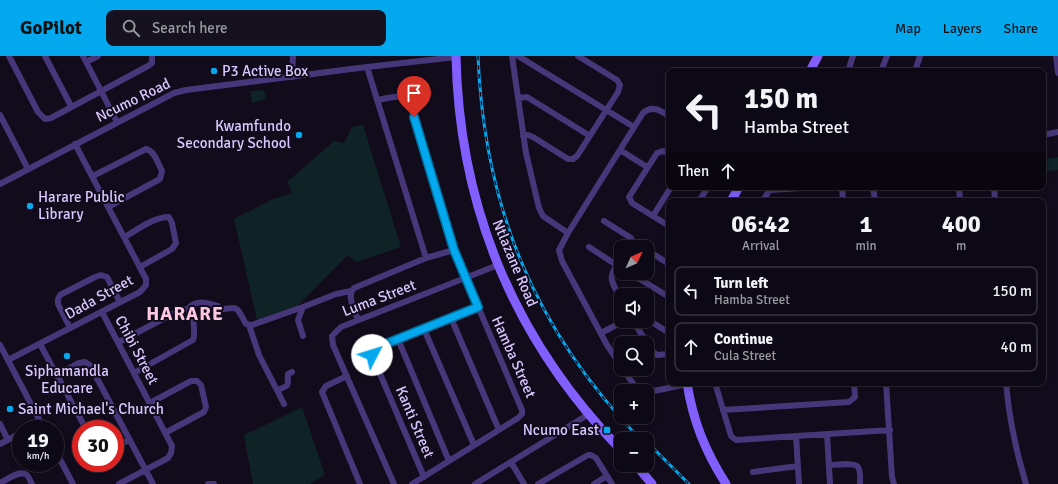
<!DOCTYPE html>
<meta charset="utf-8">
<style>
body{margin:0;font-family:Signika,sans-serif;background:#16111e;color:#f1f3f6;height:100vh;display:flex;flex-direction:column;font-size:15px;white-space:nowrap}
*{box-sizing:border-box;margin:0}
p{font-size:13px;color:#9a9aa0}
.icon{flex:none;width:22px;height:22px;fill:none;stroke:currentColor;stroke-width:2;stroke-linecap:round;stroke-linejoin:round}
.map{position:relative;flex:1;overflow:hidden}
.details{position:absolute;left:666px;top:142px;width:380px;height:188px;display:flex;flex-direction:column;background:#0d0815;border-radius:8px;box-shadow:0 2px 6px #0003,0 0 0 1px #2d2934}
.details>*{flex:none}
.top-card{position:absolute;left:666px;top:12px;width:380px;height:122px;border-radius:8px;box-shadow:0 2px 6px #0003,0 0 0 1px #2d2934;background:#0d0815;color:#f1f3f6;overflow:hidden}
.needle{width:26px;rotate:46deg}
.controls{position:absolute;left:614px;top:184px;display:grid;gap:8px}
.controls a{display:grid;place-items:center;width:40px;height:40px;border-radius:8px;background:#0d0815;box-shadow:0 2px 6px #0003,0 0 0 1px #2d2934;font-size:20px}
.speed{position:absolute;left:12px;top:364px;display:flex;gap:8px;font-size:20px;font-weight:700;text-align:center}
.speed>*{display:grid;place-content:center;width:52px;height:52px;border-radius:50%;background:#0d0815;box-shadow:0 2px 6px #0003,0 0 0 1px #2d2934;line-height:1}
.speed small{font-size:10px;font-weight:400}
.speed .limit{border:6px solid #d22;background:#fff;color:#111}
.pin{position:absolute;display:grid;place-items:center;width:34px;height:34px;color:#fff;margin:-41px -17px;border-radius:50% 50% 50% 0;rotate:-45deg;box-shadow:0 0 4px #0007}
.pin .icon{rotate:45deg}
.me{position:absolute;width:44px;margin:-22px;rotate:50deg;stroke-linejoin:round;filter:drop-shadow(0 0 3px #0008)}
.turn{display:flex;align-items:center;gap:14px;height:84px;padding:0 12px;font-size:18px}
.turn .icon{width:52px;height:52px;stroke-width:2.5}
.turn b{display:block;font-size:28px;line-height:34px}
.then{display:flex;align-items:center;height:38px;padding:0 12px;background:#0003;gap:8px;font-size:15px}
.eta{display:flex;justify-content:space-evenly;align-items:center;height:68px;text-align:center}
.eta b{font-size:24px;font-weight:800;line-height:28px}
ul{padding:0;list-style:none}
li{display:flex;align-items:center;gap:12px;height:50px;margin:0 8px 6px;padding:0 4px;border:2px solid #2d2934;border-radius:8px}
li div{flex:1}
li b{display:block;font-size:15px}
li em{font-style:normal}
header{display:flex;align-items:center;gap:24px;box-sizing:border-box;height:56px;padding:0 20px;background:#03a8ee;color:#111}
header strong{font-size:19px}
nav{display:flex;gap:22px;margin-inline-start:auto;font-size:14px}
.search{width:280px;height:36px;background:#16111e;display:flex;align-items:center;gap:10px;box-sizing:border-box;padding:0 14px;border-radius:8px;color:#9a9aa0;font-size:15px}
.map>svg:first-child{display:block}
.green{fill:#0f2226}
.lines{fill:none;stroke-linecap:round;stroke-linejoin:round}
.street{stroke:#47377a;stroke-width:6}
.secondary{stroke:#825ffd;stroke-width:9}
.rail-casing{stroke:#03a8ee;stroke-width:3}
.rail{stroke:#110b1c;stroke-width:1.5;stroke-dasharray:4.5;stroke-linecap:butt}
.route-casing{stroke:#026d9b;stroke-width:10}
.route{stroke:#03a8ee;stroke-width:7}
.poi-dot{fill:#03a8ee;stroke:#110b1c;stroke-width:1.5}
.labels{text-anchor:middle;stroke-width:4;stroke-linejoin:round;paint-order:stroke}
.poi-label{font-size:15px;fill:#d8c7fe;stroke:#110b1c;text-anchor:start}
.street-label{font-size:15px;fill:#d8c7fe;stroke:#110b1c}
.district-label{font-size:19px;font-weight:bold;letter-spacing:1px;fill:#fec9e0;stroke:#110b1c}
</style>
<header>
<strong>GoPilot</strong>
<div class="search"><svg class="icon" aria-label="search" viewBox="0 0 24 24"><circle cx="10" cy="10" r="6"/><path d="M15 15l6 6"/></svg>Search here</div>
<nav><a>Map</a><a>Layers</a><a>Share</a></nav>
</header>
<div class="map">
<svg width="1058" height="428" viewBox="0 0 1058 428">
<rect width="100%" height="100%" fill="#110b1c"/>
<!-- green -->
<path class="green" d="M264,34L266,43L252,47L250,35Z
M363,69L401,191L357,206L353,204L348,199L328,219L298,250L257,264L234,163L273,143L292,137L287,126L334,85L344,87L352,71Z
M1058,101V114L1043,115V103Z
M302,351L325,419L310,428H253L244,379Z"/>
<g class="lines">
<!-- street -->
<path class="street" d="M9,0L38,56L45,63L51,62L148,10L152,7V0
M45,0L71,50
M83,0L117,66
M512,0L526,97L539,152L543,160L568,177
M518,0L634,71
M1056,0L1058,17
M86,6L98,0
M367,11L426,202
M848,15L853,0
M881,15L887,0
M915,15L920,0
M292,21L293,0
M518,42L527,41L590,80
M377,44C387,43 402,36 409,46L454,194L522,354V358L518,362L412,428
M0,59L28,113
M1043,79L1058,76
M523,80L528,79L533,81L568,103H573L577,100L618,36L620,29L617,24L578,0
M620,94L647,111
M669,98L663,95L657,97L629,141L632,147L669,170
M93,120L146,93C155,95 158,108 162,115L160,123L108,151
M0,128L174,37L186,34L367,11L456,1
M842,131L843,145
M873,131L875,145
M959,131L960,145
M994,131L995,145
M770,134L818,131
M699,145L708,131
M763,145L771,131
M653,160L671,131
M604,165L631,182L633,187L642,191
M125,181C138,173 154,161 169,161L172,167L176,187L172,193L140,211
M589,191L621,212
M647,194L669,208
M621,202C608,223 609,221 621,243
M630,217L669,241
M188,253C196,243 207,247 218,250
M218,254C239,250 236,250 246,268L252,269L303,251L336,238L351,235
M102,256L172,390L171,397L168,402L119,428
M451,262L499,374
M647,263L666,275L669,273
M358,264C355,255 346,240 354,232L426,202L454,194
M633,265L653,296L657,299L669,298
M249,269L259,299L284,348
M70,272L58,248V243L60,239L95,221L101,219L107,221L120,246
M424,273L474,389
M601,277L624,265
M303,280L298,264L303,251
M398,283L449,405
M119,286L182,253C185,253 190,254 191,257C194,261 195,280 193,284L134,317
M40,288L86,373
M0,289L44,373
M8,304L140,236L146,229V223L75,88
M621,310L607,289L562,205L559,194L568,177L643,57C652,49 660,54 669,60
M623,313L634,329L643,335
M57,319L79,307L85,306L90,309L153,428
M347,320L326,330L322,336L360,428
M715,327L731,380L736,384L890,374
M886,327L892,421L894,428
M1006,327C1009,362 1016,395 1026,428
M278,334C291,328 287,331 288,318L292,316
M647,336L659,334L687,328
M150,347L191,325H197L201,329L206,351L204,356L165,377
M723,354L849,346L855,341L854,327
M0,368L8,384
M28,373L40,366
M827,378L830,428
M796,380L799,428
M0,388L21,377
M115,391L129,384
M55,394L73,428
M511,406L524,428
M829,409C835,409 855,406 858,411C861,415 860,423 860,428
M753,416L798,410
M424,421L372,299V295L378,291L478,251
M0,427C7,424 20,413 27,419C29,421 30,425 32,428
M208,428H214
M394,428L333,289L332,280L341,271L498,209
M475,428L589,358
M538,428L588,399H591L596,402L612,428
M594,428L607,420"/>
<!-- secondary -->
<path class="secondary" d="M456,0C459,152 515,285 621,394
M810,15L818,0
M731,145L739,131
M687,327C693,365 705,395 726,428
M636,409L652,428"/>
<defs>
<path id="rail" d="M478,0C484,151 535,274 640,383
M647,386L689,428"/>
</defs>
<!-- rail casing -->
<use href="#rail" class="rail-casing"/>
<!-- rail -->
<use href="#rail" class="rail"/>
</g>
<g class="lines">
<defs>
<path id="route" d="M372,299V295L378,291L478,251L454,194L414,61"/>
</defs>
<!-- route casing -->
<use href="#route" class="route-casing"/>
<!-- route -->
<use href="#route" class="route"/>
</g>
<!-- markers -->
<g class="poi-dot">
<circle cx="214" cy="15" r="4"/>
<circle cx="299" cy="79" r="4"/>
<circle cx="30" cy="150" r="4"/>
<circle cx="67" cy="300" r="4"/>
<circle cx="10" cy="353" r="4"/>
<rect x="603" y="370" width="8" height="8" rx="2"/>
</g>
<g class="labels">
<!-- poi labels -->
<g class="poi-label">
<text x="222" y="20">P3 Active Box</text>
<text x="291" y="75" text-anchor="end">Kwamfundo<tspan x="291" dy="17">Secondary School</tspan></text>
<text x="38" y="146">Harare Public<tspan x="38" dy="17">Library</tspan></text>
<text x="67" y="320" text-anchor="middle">Siphamandla<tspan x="67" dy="17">Educare</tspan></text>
<text x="18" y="358">Saint Michael's Church</text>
<text x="599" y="379" text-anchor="end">Ncumo East</text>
</g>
<!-- street labels -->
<g class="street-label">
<text transform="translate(133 44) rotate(-26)" y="5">Ncumo Road</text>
<text transform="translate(515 207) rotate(67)" y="5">Ntlazane Road</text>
<text transform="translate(99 241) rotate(-29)" y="5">Dada Street</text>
<text transform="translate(379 242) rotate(-21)" y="5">Luma Street</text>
<text transform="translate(137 294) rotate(62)" y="5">Chibi Street</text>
<text transform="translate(514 301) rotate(66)" y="5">Hamba Street</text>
<text transform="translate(415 366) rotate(67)" y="5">Kanti Street</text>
</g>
<!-- district labels -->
<g class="district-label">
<text x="185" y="264">HARARE</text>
</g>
</g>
</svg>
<div class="controls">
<a><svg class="needle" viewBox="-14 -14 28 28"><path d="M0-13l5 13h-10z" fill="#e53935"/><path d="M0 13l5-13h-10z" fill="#9a9aa0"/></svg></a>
<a><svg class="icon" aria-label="sound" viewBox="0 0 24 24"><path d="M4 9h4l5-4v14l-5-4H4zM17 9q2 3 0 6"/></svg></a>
<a><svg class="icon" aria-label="search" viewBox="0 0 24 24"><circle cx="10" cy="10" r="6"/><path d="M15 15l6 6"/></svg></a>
<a>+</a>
<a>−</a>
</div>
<div class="speed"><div>19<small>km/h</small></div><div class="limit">30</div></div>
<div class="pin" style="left:414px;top:61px;background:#d93025"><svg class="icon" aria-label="arrive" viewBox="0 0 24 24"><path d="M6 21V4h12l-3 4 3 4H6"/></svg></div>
<svg class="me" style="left:372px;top:299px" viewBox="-20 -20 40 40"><circle r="19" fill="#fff"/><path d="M0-13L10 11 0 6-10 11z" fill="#03a8ee"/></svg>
<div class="top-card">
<div class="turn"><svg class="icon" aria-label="left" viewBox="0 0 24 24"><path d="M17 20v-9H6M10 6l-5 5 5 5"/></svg><div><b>150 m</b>Hamba Street</div></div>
<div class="then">Then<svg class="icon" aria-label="ahead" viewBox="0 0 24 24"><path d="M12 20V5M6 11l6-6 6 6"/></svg></div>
</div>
<section class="details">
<div class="eta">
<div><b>06:42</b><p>Arrival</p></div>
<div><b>1</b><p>min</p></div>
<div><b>400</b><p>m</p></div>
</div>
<ul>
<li><svg class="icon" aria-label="left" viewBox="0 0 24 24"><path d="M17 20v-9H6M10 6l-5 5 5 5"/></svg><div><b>Turn left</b><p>Hamba Street</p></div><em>150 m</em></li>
<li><svg class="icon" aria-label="ahead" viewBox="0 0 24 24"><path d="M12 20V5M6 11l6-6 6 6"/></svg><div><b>Continue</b><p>Cula Street</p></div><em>40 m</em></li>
</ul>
</section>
</div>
